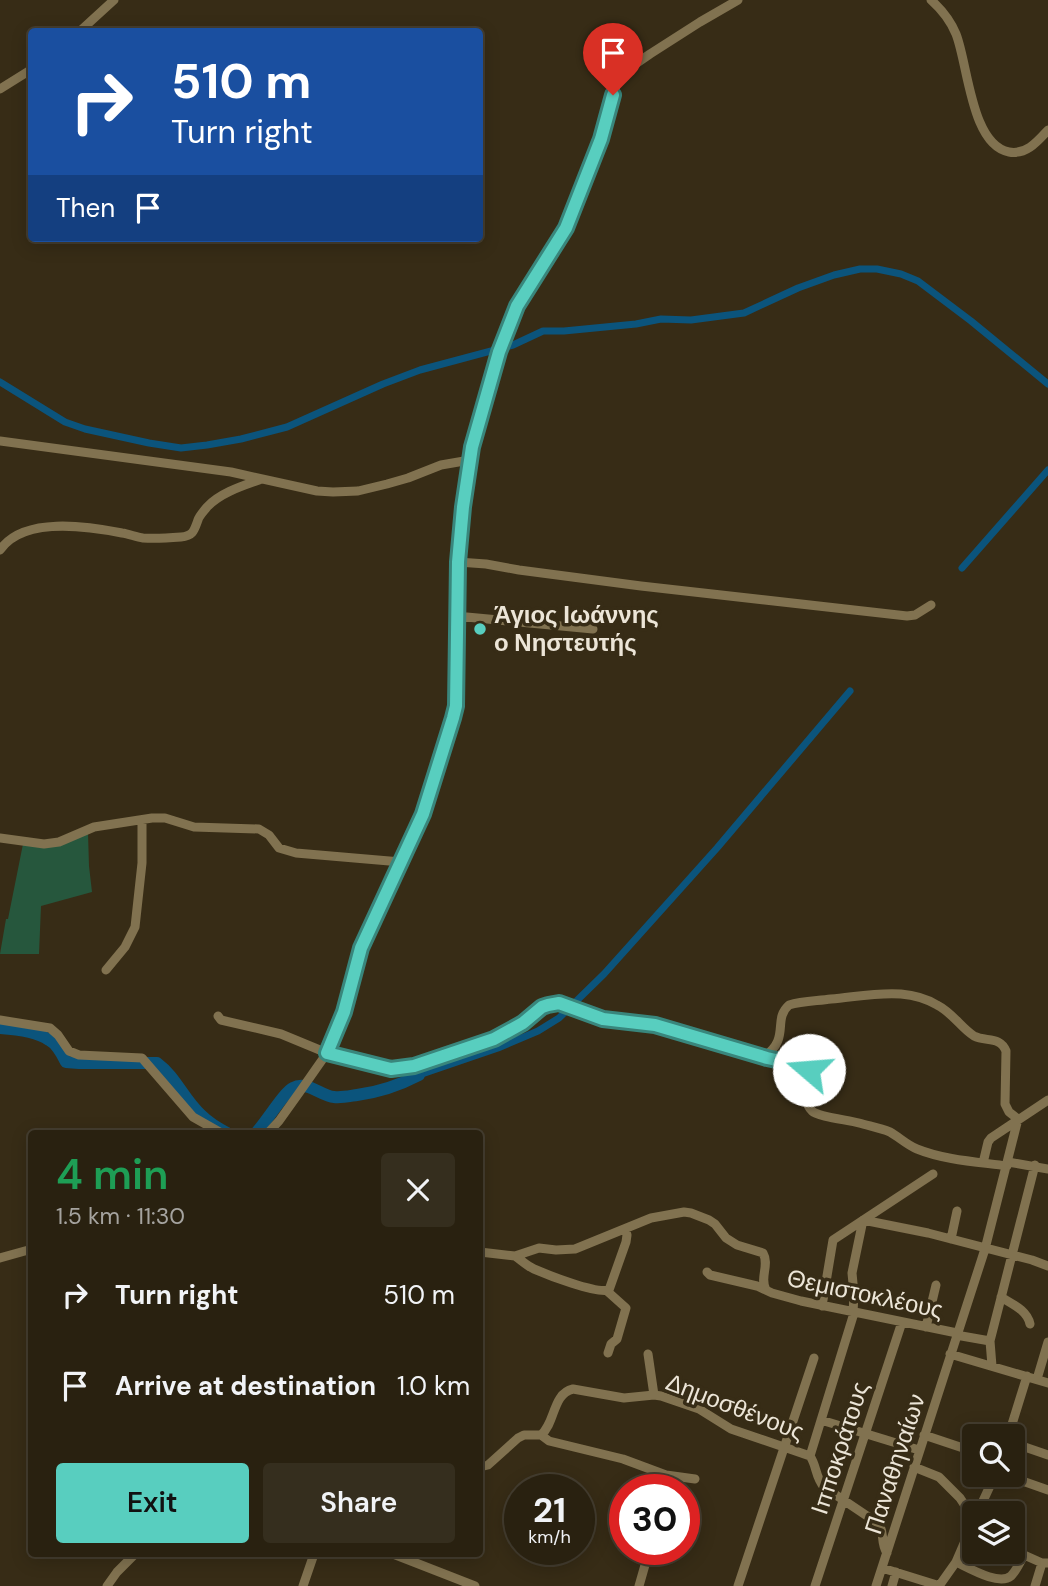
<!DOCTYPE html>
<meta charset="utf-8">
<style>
body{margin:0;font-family:"DM Sans",sans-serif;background:#352e1e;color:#f1f3f6;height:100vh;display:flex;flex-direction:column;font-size:26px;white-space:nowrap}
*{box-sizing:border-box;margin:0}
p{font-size:23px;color:#a5a39f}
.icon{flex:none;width:38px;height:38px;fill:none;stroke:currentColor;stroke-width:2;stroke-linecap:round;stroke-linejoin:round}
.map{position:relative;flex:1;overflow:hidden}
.drawer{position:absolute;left:28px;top:1130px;width:455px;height:427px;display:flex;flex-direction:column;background:#292110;border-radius:7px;box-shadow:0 4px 18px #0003,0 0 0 2px #453e30}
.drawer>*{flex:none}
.banner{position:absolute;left:28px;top:28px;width:455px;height:214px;border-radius:7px;box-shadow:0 4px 18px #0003,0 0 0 2px #453e30;background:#1a4fa0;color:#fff;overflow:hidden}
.fabs{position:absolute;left:962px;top:1424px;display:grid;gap:14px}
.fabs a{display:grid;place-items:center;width:63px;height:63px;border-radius:7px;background:#292110;box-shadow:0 4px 18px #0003,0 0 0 2px #453e30;font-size:35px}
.speed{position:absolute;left:504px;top:1474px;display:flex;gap:14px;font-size:35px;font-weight:700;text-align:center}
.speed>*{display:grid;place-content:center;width:91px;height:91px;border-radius:50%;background:#292110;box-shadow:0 4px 18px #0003,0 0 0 2px #453e30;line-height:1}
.speed small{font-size:18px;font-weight:400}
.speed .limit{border:10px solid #d22;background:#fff;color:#111}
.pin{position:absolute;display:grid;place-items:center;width:60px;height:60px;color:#fff;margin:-72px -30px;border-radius:50% 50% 50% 0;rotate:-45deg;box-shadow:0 0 7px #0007}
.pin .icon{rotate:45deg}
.me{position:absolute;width:77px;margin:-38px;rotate:288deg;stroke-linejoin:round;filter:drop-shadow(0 0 5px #0008)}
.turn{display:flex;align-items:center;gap:24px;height:147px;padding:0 28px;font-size:32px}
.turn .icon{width:91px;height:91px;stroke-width:2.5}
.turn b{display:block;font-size:49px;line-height:60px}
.then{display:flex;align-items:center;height:66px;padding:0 28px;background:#0003;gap:14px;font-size:26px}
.round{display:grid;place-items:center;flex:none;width:74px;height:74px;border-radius:7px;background:#352e1e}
.headline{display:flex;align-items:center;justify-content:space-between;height:119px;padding:0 28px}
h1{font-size:42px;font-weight:600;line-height:52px;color:#1e9e55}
.cta{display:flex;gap:14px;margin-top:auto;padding:14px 28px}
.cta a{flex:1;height:80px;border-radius:7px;background:#58cebf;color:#111;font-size:28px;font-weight:600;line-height:80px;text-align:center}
.cta a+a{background:#352e1e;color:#f1f3f6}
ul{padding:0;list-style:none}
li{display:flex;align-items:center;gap:21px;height:91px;padding:0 28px}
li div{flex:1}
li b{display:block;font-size:26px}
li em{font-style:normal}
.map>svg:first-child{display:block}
.green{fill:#26573d}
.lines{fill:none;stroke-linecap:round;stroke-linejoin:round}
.canal{stroke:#0b547c;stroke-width:7}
.river{stroke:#0b547c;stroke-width:12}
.minor{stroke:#817250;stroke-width:9}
.route-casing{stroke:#39867c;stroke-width:18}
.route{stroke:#58cebf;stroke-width:12}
.poi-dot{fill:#58cebf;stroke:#372c16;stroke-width:2.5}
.labels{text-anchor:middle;stroke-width:7;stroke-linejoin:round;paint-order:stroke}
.poi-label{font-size:24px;font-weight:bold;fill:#ece5d7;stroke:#372c16;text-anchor:start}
.street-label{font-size:24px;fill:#ece5d7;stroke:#372c16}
</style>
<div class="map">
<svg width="1048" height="1586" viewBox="0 0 1048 1586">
<rect width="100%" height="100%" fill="#372c16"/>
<!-- green -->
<path class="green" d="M88,833L89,866L92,892L41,906L39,954H0L6,919H8L23,844Z"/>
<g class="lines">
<!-- canal -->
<path class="canal" d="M0,382L65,422L85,429L149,443L181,448L207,445L241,439L287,427L383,384L420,370L513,345L543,331H564L636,324L661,319L691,320L744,313L798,288L834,275L860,269H877L901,274L918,281L971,321L1048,384
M962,568L1048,470
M419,1075L498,1048L538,1031L559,1018L604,974L717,848L850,691"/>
<!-- river -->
<path class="river" d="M0,1028C15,1029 36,1031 49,1040C57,1044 62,1054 66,1062L79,1063H157C176,1077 184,1100 201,1115C209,1123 219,1129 229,1134
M255,1134C265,1124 284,1092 293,1088C307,1080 321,1096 334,1097C341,1098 350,1096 357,1095C380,1092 398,1086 419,1075"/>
<!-- minor -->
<path class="minor" d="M931,0C941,9 951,22 956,34C968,64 971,145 1009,152C1026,155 1037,142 1048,130
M79,32L114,0
M0,89L32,69
M0,441L231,472L317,491L333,492L358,491L387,484L408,478L441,465L470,460
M0,550C23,516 87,526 122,533C129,534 136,537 143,538C155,539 169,538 181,537C193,536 194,531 198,520C199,516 204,511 207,507C220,493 242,486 259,480
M458,562L486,564L519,570L641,586L907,616L915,615L931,605
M456,616L593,629
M0,838L44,844L59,842L94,827L152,818H165L194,827L259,829L269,835L279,848L296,853L401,862
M106,970L125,947L135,927L142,863V820
M218,1016L221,1020L281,1034L327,1053L358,1061L391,1069H401L440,1058L494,1039L523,1023L542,1008L548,1005L559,1003L603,1019L655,1025L727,1047L805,1066C817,1078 799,1099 812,1111C818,1117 849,1120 859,1123C869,1126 880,1128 890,1132C899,1137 907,1145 917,1149C944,1160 978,1162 1007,1166
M0,1020L50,1028L58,1035L69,1051L79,1055L142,1058L193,1117L223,1134
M764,1057C791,1038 772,1020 789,1005C802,1001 817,1001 831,999C854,997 879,992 901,994C913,995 927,999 937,1005C953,1013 961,1028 974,1036C986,1042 1000,1036 1006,1051L1005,1104L1009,1112L1018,1119L985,1249L876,1586
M267,1134L279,1121L299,1093L327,1053L344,1012L361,948L423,814L453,718L456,707L458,572L466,483L472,447L499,352L517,306L566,228L601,139L607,113L617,83L634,65L650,54L700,22L738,0
M1008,1162L1048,1169
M983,1163L988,1142L991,1138L1048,1100
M951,1239L957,1211
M480,1252L515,1256L539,1248L556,1250L575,1249L651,1218L684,1212L691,1213L709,1220L715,1224L726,1238L737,1245L763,1253C770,1265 759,1278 766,1290
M515,1256C521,1260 527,1266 534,1269C548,1275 596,1294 609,1290L626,1242L627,1235L625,1229
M0,1258L32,1249
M707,1272L710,1275L757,1286L772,1293L801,1301L957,1333
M607,1291L626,1308L617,1339L611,1344L608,1353
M1001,1297C1012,1304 1027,1310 1030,1324
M822,1306L833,1240L933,1174
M853,1313L854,1294L852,1273L863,1220L928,1233L1032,1260L1048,1266
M926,1327L936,1285
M956,1335L990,1341
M648,1354L654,1395
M950,1354L1048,1383
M992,1366L990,1341L1035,1165
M1037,1379L1048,1342
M821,1420L919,1450
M541,1435C556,1422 552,1394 573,1389L624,1398L654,1395L661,1396L699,1409L731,1429L810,1456C817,1466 815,1477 824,1487L879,1524C885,1534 880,1542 887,1553
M924,1435L975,1452
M1008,1437L1027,1376
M1013,1443L1048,1455
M810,1456L854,1313
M969,1463L975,1465
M480,1467L488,1465L518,1438L524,1435H541L549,1441L623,1459L666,1475L695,1479
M914,1467L939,1477L960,1498L975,1521
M1005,1475L1048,1490
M977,1514L995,1475
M1013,1550L1042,1563H1048
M393,1554L475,1586
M956,1562C969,1568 999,1586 1011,1576C1017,1570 1020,1562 1024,1555
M882,1568L940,1586
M107,1586L117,1572L135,1554
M303,1586L314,1554
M639,1586L645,1565
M738,1586L814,1358
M815,1586L902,1322
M892,1586L896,1572
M939,1586L956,1562L975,1518
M1035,1586L1042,1563"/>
</g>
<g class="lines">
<defs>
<path id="route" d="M613,95L601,139L566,228L517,306L499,352L472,447L463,507L458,562L456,706L453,718L423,814L361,948L344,1012L327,1053L391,1069L414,1066L494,1039L523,1023L542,1007L548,1005L559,1003L603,1019L655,1025L767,1058L804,1066L809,1070"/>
</defs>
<!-- route casing -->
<use href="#route" class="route-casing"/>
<!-- route -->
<use href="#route" class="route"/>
</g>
<!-- markers -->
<circle class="poi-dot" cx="480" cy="629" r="7"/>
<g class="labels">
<!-- poi labels -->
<g class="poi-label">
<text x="494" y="623">Άγιος Ιωάννης<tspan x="494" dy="28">ο Νηστευτής</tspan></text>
</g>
<!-- street labels -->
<g class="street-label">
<text transform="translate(865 1294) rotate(12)" y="8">Θεμιστοκλέους</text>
<text transform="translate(735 1407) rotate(21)" y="8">Δημοσθένους</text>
<text transform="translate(840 1448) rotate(-72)" y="8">Ιπποκράτους</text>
<text transform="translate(895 1464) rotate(-72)" y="8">Παναθηναίων</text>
</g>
</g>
</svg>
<div class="fabs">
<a><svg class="icon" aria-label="search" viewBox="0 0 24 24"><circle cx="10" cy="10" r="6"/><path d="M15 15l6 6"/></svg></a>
<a><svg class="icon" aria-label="layers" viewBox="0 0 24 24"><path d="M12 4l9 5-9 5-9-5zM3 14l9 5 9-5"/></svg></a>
</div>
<div class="speed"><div>21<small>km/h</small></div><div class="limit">30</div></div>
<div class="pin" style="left:613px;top:95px;background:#d93025"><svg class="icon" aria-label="arrive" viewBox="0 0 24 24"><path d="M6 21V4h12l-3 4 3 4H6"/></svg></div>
<svg class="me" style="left:809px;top:1070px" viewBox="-20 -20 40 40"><circle r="19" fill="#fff"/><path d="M0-13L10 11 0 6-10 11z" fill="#58cebf"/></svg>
<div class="banner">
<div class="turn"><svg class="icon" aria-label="right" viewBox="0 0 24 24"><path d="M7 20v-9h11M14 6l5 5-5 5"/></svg><div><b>510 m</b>Turn right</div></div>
<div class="then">Then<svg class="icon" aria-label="arrive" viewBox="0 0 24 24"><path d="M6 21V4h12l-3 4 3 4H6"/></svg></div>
</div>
<section class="drawer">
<div class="headline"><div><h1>4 min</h1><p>1.5 km · 11:30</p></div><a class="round"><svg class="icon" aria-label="close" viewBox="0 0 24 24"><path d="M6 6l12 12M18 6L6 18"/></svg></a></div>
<ul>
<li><svg class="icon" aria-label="right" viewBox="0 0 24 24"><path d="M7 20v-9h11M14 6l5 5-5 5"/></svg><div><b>Turn right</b></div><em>510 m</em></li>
<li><svg class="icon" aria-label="arrive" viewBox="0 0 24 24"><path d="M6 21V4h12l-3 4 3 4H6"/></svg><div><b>Arrive at destination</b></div><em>1.0 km</em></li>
</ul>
<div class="cta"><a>Exit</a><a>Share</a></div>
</section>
</div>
